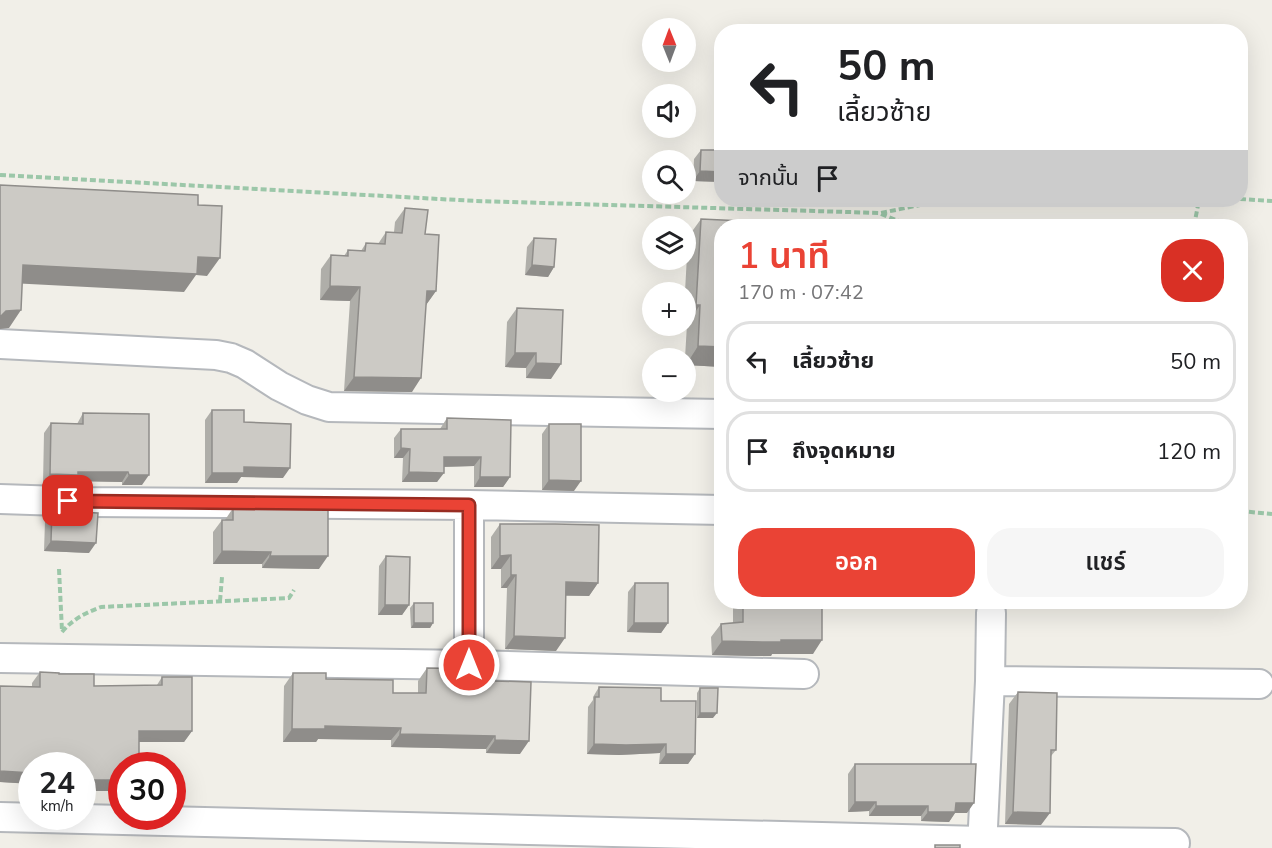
<!DOCTYPE html>
<html lang="th">
<meta charset="utf-8">
<style>
body{margin:0;font-family:"Nunito Sans","Noto Sans Thai",sans-serif;background:#f6f6f6;color:#202124;height:100vh;display:flex;flex-direction:column;font-size:22px;white-space:nowrap}
*{box-sizing:border-box;margin:0}
p{font-size:20px;color:#757577}
.icon{flex:none;width:33px;height:33px;fill:none;stroke:currentColor;stroke-width:2;stroke-linecap:round;stroke-linejoin:round}
.map{position:relative;flex:1;overflow:hidden}
.side{position:absolute;left:714px;top:219px;width:534px;height:390px;display:flex;flex-direction:column;background:#fff;border-radius:24px;box-shadow:0 6px 24px #0002}
.side>*{flex:none}
.top-card{position:absolute;left:714px;top:24px;width:534px;height:183px;border-radius:24px;box-shadow:0 6px 24px #0002;background:#fff;color:#202124;overflow:hidden}
.needle{width:39px;rotate:359deg}
.tools{position:absolute;left:642px;top:18px;display:grid;gap:12px}
.tools a{display:grid;place-items:center;width:54px;height:54px;border-radius:50%;background:#fff;box-shadow:0 6px 24px #0002;font-size:30px}
.speed{position:absolute;left:18px;top:752px;display:flex;gap:12px;font-size:30px;font-weight:700;text-align:center}
.speed>*{display:grid;place-content:center;width:78px;height:78px;border-radius:50%;background:#fff;box-shadow:0 6px 24px #0002;line-height:1}
.speed small{font-size:15px;font-weight:400}
.speed .limit{border:9px solid #d22;background:#fff;color:#111}
.pin{position:absolute;display:grid;place-items:center;width:51px;height:51px;color:#fff;margin:-26px;border-radius:12px;box-shadow:0 3px 9px #0006}
.me{position:absolute;width:66px;margin:-33px;rotate:0deg;stroke-linejoin:round;filter:drop-shadow(0 0 4px #0008)}
.turn{display:flex;align-items:center;gap:21px;height:126px;padding:0 24px;font-size:27px}
.turn .icon{width:78px;height:78px;stroke-width:2.5}
.turn b{display:block;font-size:42px;line-height:51px}
.then{display:flex;align-items:center;height:57px;padding:0 24px;background:#0003;gap:12px;font-size:22px}
.round{display:grid;place-items:center;flex:none;width:63px;height:63px;border-radius:24px;background:#f6f6f6}
.head{display:flex;align-items:center;justify-content:space-between;height:102px;padding:0 24px}
h1{font-size:36px;font-weight:600;line-height:45px;color:#ea4335}
.cta{display:flex;gap:12px;margin-top:auto;padding:12px 24px}
.cta a{flex:1;height:69px;border-radius:24px;background:#ea4335;color:#fff;font-size:24px;font-weight:600;line-height:69px;text-align:center}
.cta a+a{background:#f6f6f6;color:#202124}
ul{padding:0;list-style:none}
li{display:flex;align-items:center;gap:18px;height:81px;margin:0 12px 9px;padding:0 12px;border:3px solid #e0e0e0;border-radius:24px}
li div{flex:1}
li b{display:block;font-size:22px}
li em{font-style:normal}
.map>svg:first-child{display:block}
.lines{fill:none;stroke-linecap:round;stroke-linejoin:round}
.minor-casing{stroke:#b5b8bc;stroke-width:32}
.path{stroke:#9cc7a9;stroke-width:4;stroke-dasharray:6 3;stroke-linecap:butt}
.minor{stroke:#fff;stroke-width:28}
.wall{fill:#afaea9}
.shaded-wall{fill:#8f8d8a}
.building{fill:#cccac5;stroke:#8f8d8a;stroke-width:1.5}
.route-casing{stroke:#982c22;stroke-width:15}
.route{stroke:#ea4335;stroke-width:10}
</style>
<div class="map">
<svg width="1272" height="848" viewBox="0 0 1272 848">
<rect width="100%" height="100%" fill="#f1efe8"/>
<g class="lines">
<defs>
<path id="minor" d="M0,344L216,355L231,358L245,364L279,386L307,400L329,407L722,414
M0,499L91,502L469,505L722,510
M0,658L469,665L804,674
M469,665V505
M990,681L1259,684
M0,817L982,841L1175,843
M982,848L990,681L991,613"/>
</defs>
<!-- minor casing -->
<use href="#minor" class="minor-casing"/>
<!-- path -->
<path class="path" d="M0,175L476,201L881,213L944,200
M1240,199L1272,201
M881,214L911,226
M1194,226L1199,200
M1240,333L1246,335
M1240,511L1272,514
M59,569L62,631
M220,601L222,577
M62,632C73,619 85,613 101,607L289,598L294,590"/>
<!-- minor -->
<use href="#minor" class="minor"/>
</g>
<!-- wall -->
<path class="wall" d="M701,150H722V182L693,181L694,159Z
M405,208L425,234L436,291L426,305L412,392L344,391L350,301L320,300L321,269L331,255L344,256L348,250L361,251L366,243L378,244L386,232H394L395,222Z
M701,219L722,367L686,365L685,358L687,324H686V292H685L688,237Z
M534,238L554,267L548,277L525,275L527,247Z
M517,308L551,379L526,378V368L505,367L507,322Z
M722,374V398L720,397Z
M212,410L244,422L283,478L241,477L237,483H205V420Z
M83,413L142,485H122V482L74,481L72,485L43,484L44,433L51,423L77,424Z
M447,418L510,477L503,487H474V466L444,467L437,482H402L403,458H394V438L401,429H440Z
M549,424L574,491L542,490V434Z
M233,508L319,569L262,568V564H213V532L222,520H225Z
M52,511L89,553L44,551L45,521Z
M500,524L598,583L589,596H566L556,651L505,649L507,588H501V569H491V537Z
M386,556L409,605L402,615H378L379,566Z
M635,583L668,623L661,633L627,632L628,592Z
M733,602H822L813,654H772L771,656H753L712,655L711,637L721,624L733,623Z
M414,603L433,623L430,628H411L410,608Z
M427,668L495,681L520,754L486,753V749L391,747V740L318,739L316,742H283L284,686L293,673L393,693H418V681Z
M40,672L59,674L94,686L157,685L162,677L192,731L184,742H139L32,765V784L0,782V686L32,687V683Z
M599,687L661,701L695,754L688,764H659L660,753L619,755L587,754L588,707L593,700V697Z
M700,688L713,718H697V693Z
M1018,692L1056,750L1051,756L1041,825L1005,824L1009,704Z
M855,764L967,813H955L949,822L921,821V816H869V811L848,812V774Z"/>
<!-- shaded-wall -->
<path class="shaded-wall" d="M700,171L722,172V182L693,181Z
M198,257L220,258L207,276L196,275L184,292L10,283L23,265Z
M532,265L554,267L548,277L525,275Z
M330,286L360,287L350,301L320,300Z
M427,291H436L426,305Z
M696,305H700L687,324H686V320Z
M21,310L9,328L0,329V317L6,311Z
M698,346L722,347V367L686,365Z
M515,353H536L526,368L505,367Z
M536,363L561,364L551,379L526,378Z
M354,377L421,378L412,392L344,391Z
M401,448L410,449L403,458H394Z
M444,457H481L474,466L437,467Z
M244,467L290,468L283,478L241,477L237,483H205L212,473Z
M78,472H128L122,482L74,481L72,485L43,484L50,474Z
M409,472L444,473L437,482H402Z
M129,475H149L142,485H122Z
M480,477H510L503,487H474Z
M549,480L581,481L574,491L542,490Z
M51,541L96,543L89,553L44,551Z
M222,551L271,552L262,564H213Z
M511,555L501,569H491L500,556Z
M270,556H328L319,569L262,568Z
M511,575H516L507,588H501Z
M566,582L598,583L589,596L557,595Z
M385,605H409L402,615H378Z
M414,623H433L430,628H411Z
M634,623H668L661,633L627,632Z
M514,636L565,638L556,651L505,649Z
M781,640H822L813,654H772L771,656H753L712,655L722,641Z
M700,713H717L713,718H697Z
M325,726L401,728L391,740L318,739L316,742H283L292,729Z
M139,731H192L184,742H131Z
M400,734L495,736L486,749L391,747Z
M495,740L529,741L520,754L486,753Z
M594,744H666L660,753L619,755L587,754Z
M666,754H695L688,764H659Z
M0,771L32,773V784L0,782Z
M82,780H122V791H82Z
M855,802H876L869,811L848,812Z
M956,803H974L967,813H955L949,822L921,821L928,812Z
M876,806H928L921,816H869Z
M1013,812L1050,813L1041,825L1005,824Z"/>
<!-- building -->
<path class="building" d="M701,150H722V172L700,171Z
M0,185L198,195V205L222,206L220,258L198,257L197,274L23,265L21,310L6,311L0,317Z
M405,208L428,210L425,234L439,235L436,291H427L421,378L354,377L360,287L330,286L331,255L348,256V250L365,251L366,243L385,244L386,232L402,233Z
M701,219L764,222V226H722V347L698,346L700,305H696Z
M534,238L556,239L554,267L532,265Z
M517,308L563,310L561,364L536,363V353H515Z
M212,410H244V422L291,424L290,468L244,467V473H212Z
M83,413L149,414V475H129L128,472H78V475L50,474L51,423L83,424Z
M447,418L511,420L510,477H480L481,457H444V473L409,472L410,449L401,448V429H447Z
M549,424H581V481L549,480Z
M233,508L328,509V556H270L271,552L222,551V520H233Z
M52,511L98,513L96,543L51,541Z
M500,524H555L599,525L598,583L566,582L565,638L514,636L516,575H511V555L500,556Z
M386,556L410,557L409,605H385Z
M635,583H668V623H634Z
M743,602H822V640H781V642H762L722,641L721,624L743,622Z
M414,603H433V623H414Z
M427,668L495,669V681L531,682L529,741L495,740V736L400,734L401,728L325,726V729H292L293,673H326V679L393,680V693H426Z
M40,672L59,673V674H94V686L162,685V677H192V731H139V765H122V780H82V765H32V773L0,771V686L40,687Z
M599,687L661,688V701H696L695,754H666V744L626,745L594,744L595,697H599Z
M700,688H718L717,713H700Z
M1018,692L1057,693L1056,750H1051L1050,813L1013,812Z
M855,764H976L974,803H956L955,812H928V806H876V802H855Z
M935,845H960V848H935Z"/>
<g class="lines">
<defs>
<path id="route" d="M68,501L469,505V665"/>
</defs>
<!-- route casing -->
<use href="#route" class="route-casing"/>
<!-- route -->
<use href="#route" class="route"/>
</g>
</svg>
<div class="tools">
<a><svg class="needle" viewBox="-14 -14 28 28"><path d="M0-13l5 13h-10z" fill="#e53935"/><path d="M0 13l5-13h-10z" fill="#757577"/></svg></a>
<a><svg class="icon" aria-label="sound" viewBox="0 0 24 24"><path d="M4 9h4l5-4v14l-5-4H4zM17 9q2 3 0 6"/></svg></a>
<a><svg class="icon" aria-label="search" viewBox="0 0 24 24"><circle cx="10" cy="10" r="6"/><path d="M15 15l6 6"/></svg></a>
<a><svg class="icon" aria-label="layers" viewBox="0 0 24 24"><path d="M12 4l9 5-9 5-9-5zM3 14l9 5 9-5"/></svg></a>
<a>+</a>
<a>−</a>
</div>
<div class="speed"><div>24<small>km/h</small></div><div class="limit">30</div></div>
<div class="pin" style="left:68px;top:501px;background:#d93025"><svg class="icon" aria-label="arrive" viewBox="0 0 24 24"><path d="M6 21V4h12l-3 4 3 4H6"/></svg></div>
<svg class="me" style="left:469px;top:665px" viewBox="-20 -20 40 40"><circle r="17" fill="#ea4335" stroke="#fff" stroke-width="3"/><path d="M0-11L8 9 0 5-8 9z" fill="#fff"/></svg>
<div class="top-card">
<div class="turn"><svg class="icon" aria-label="left" viewBox="0 0 24 24"><path d="M17 20v-9H6M10 6l-5 5 5 5"/></svg><div><b>50 m</b>เลี้ยวซ้าย</div></div>
<div class="then">จากนั้น<svg class="icon" aria-label="arrive" viewBox="0 0 24 24"><path d="M6 21V4h12l-3 4 3 4H6"/></svg></div>
</div>
<section class="side">
<div class="head"><div><h1>1 นาที</h1><p>170 m · 07:42</p></div><a class="round" style="background:#d93025;color:#fff"><svg class="icon" aria-label="close" viewBox="0 0 24 24"><path d="M6 6l12 12M18 6L6 18"/></svg></a></div>
<ul>
<li><svg class="icon" aria-label="left" viewBox="0 0 24 24"><path d="M17 20v-9H6M10 6l-5 5 5 5"/></svg><div><b>เลี้ยวซ้าย</b></div><em>50 m</em></li>
<li><svg class="icon" aria-label="arrive" viewBox="0 0 24 24"><path d="M6 21V4h12l-3 4 3 4H6"/></svg><div><b>ถึงจุดหมาย</b></div><em>120 m</em></li>
</ul>
<div class="cta"><a>ออก</a><a>แชร์</a></div>
</section>
</div>
